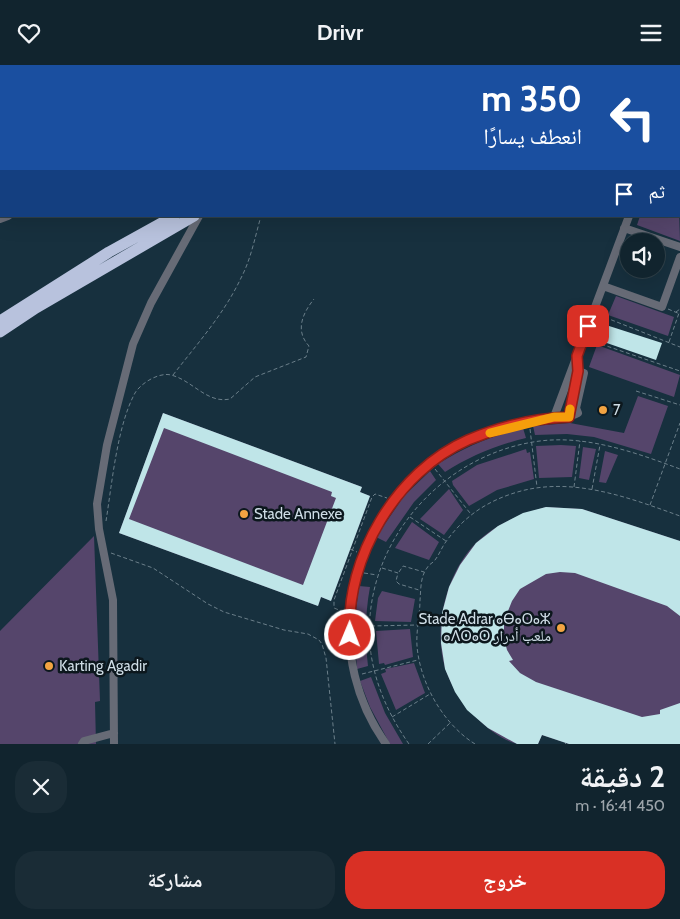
<!DOCTYPE html>
<html lang="ar">
<meta charset="utf-8">
<style>
body{margin:0;font-family:Cabin,"Noto Naskh Arabic","Noto Sans Tifinagh",sans-serif;background:#1a2c36;color:#f1f3f6;direction:rtl;height:100vh;display:flex;flex-direction:column;font-size:19px;white-space:nowrap}
*{box-sizing:border-box;margin:0}
p{font-size:16px;color:#9ca4aa}
.icon{flex:none;width:28px;height:28px;fill:none;stroke:currentColor;stroke-width:2;stroke-linecap:round;stroke-linejoin:round}
.map{position:relative;height:679px;overflow:hidden;direction:ltr}
.panel{display:flex;flex-direction:column;background:#11242e;flex:1}
.panel>*{flex:none}
.banner{position:absolute;left:0px;top:0px;width:680px;height:152px;box-shadow:0 5px 20px #0002,0 0 0 1px #30414a;direction:rtl;background:#1a4fa0;color:#fff;overflow:hidden}
.tools{position:absolute;left:620px;top:168px;display:grid;gap:10px}
.tools a{display:grid;place-items:center;width:45px;height:45px;border-radius:50%;background:#11242e;box-shadow:0 5px 20px #0002,0 0 0 1px #30414a;font-size:25px}
.pin{position:absolute;display:grid;place-items:center;width:42px;height:42px;color:#fff;margin:-21px;border-radius:10px;box-shadow:0 2px 8px #0006}
.me{position:absolute;width:55px;margin:-28px;rotate:1deg;stroke-linejoin:round;filter:drop-shadow(0 0 4px #0008)}
.turn{display:flex;align-items:center;gap:18px;height:105px;padding:0 15px;font-size:22px}
.turn .icon{width:65px;height:65px;stroke-width:2.5}
.turn b{display:block;font-size:35px;line-height:42px}
.then{display:flex;align-items:center;height:48px;padding:0 15px;background:#0003;gap:10px;font-size:19px}
.round{display:grid;place-items:center;flex:none;width:52px;height:52px;border-radius:20px;background:#1a2c36}
.head{display:flex;align-items:center;justify-content:space-between;height:85px;padding:0 15px}
h1{font-size:30px;font-weight:700;line-height:38px}
.action{display:flex;gap:10px;margin-top:auto;padding:10px 15px}
.action a{flex:1;height:58px;border-radius:20px;background:#d93025;color:#fff;font-size:20px;font-weight:700;line-height:58px;text-align:center}
.action a+a{background:#1a2c36;color:#f1f3f6}
header{display:flex;justify-content:space-between;align-items:center;height:65px;padding:0 15px;background:#11242e;font-size:22px;font-weight:700}
.map>svg:first-child{display:block}
.green{fill:#55456b}
.building{fill:#bfe5e8;fill-rule:evenodd}
.lines{fill:none;stroke-linecap:round;stroke-linejoin:round}
.path{stroke:#6b7f8a;stroke-width:1;stroke-dasharray:4 2.5;stroke-linecap:butt}
.minor{stroke:#676b76;stroke-width:8}
.highway{stroke:#b8c2dd;stroke-width:11}
.route-casing{stroke:#8d1f18;stroke-width:12}
.route{stroke:#d93025;stroke-width:9}
.slow{stroke:#f59e0b;stroke-width:9}
.poi-dot{fill:#f3a442;stroke:#0c171d;stroke-width:2}
.labels{text-anchor:middle;stroke-width:5;stroke-linejoin:round;paint-order:stroke}
.poi-label{font-size:15px;fill:#cfdde6;stroke:#0c171d;text-anchor:start}
</style>
<header><svg class="icon" aria-label="menu" viewBox="0 0 24 24"><path d="M4 6h16M4 12h16M4 18h16"/></svg>Drivr<svg class="icon" aria-label="heart" viewBox="0 0 24 24"><path d="M12 20l-8-8c-3-5 5-10 8-4 3-6 11-1 8 4z"/></svg></header>
<div class="map">
<svg width="680" height="679" viewBox="0 0 680 679">
<rect width="100%" height="100%" fill="#17303e"/>
<!-- green -->
<path class="green" d="M679,145L680,176L637,160L640,151H679Z
M616,231L674,252L668,271L608,250Z
M597,280L680,310L674,332L589,302Z
M638,331L668,341L651,389L594,372L567,369L535,370L533,361L570,358L624,368Z
M163,348L362,422L360,427L370,431L331,536L321,532L318,541L119,468Z
M523,363L526,373C497,380 470,391 445,407L438,399C465,382 492,371 523,363Z
M561,380L576,381L572,412L539,413L536,381Z
M583,382L596,384L589,415L579,413Z
M526,384L527,388L530,387L534,414L497,425L469,441L453,420L452,416L477,400Z
M605,386L618,390L606,418L599,417Z
M430,406L436,415L414,437L386,477L376,472L404,431Z
M449,424L463,445L444,470L420,454Z
M546,442L582,444L680,476V679H569L542,670L538,679C532,679 526,679 519,679C507,678 489,665 480,656C465,643 451,622 445,603C433,562 446,508 476,478C495,459 521,449 546,442Z
M412,457L439,477L429,495L395,483Z
M94,471L100,636L95,637L96,679H0V566Z
M359,521L370,522C365,549 365,574 368,601L357,604L354,562Z
M382,526L415,534L411,557L375,556L378,533Z
M410,564L413,592L385,600L384,598L379,599L376,566Z
M414,598L425,628L396,645L381,609L386,607L385,604Z
M371,612L385,648L403,679H390L370,642L360,616Z"/>
<!-- building -->
<path class="building" d="M606,260L662,278L656,295L601,276Z
M163,348L362,422L360,427L370,431L331,536L321,532L318,541L119,468ZM164,363L332,427L331,431L336,433L303,520L129,454Z
M546,442L582,444L680,476V551L667,541L575,508L560,507L546,509L520,524L512,536L504,556V573L507,585L513,595L509,596L520,608L536,617L642,652L660,649V645L680,638V679H569L542,670L538,679H517L488,663L467,645L455,627L445,604L441,578L442,548L449,522L460,500L476,478L498,461L523,448Z"/>
<g class="lines">
<!-- path -->
<path class="path" d="M668,244L680,249
M676,247L680,244
M599,250L680,282
M589,275L680,306
M669,277L679,248
M173,310C197,279 224,249 241,213C251,194 255,172 261,151
M636,326L680,340
M530,364L537,422
M435,404L470,448
M574,422L580,376
M592,424L600,380
M650,440L680,358
M410,452L446,476
M106,456C112,419 117,361 135,328C141,318 159,307 171,310C192,315 207,339 230,334L255,312L306,292L309,281C295,266 302,249 314,234
M350,484L357,487
M111,488L153,503L208,539L224,547L284,565L308,569L319,575L322,579L326,593L335,679
M382,503L398,508L396,516L399,519L419,525
M399,507L403,501L424,507
M364,508L377,510
M344,547L334,543V535L372,432L375,429L387,433
M371,561L417,560
M362,609L418,595
M392,652L430,629
M409,679C390,652 376,622 371,589C357,485 438,389 540,376C587,370 637,388 680,404
M428,679L450,658
M475,679C443,659 420,618 417,581C416,565 420,550 420,535C421,525 420,512 427,503C429,499 433,498 435,495C439,490 441,484 445,478C464,451 488,435 521,426C575,412 630,433 680,451
M565,679L566,678"/>
<!-- minor -->
<path class="minor" d="M242,1L243,0
M274,1L275,0
M679,10L680,7
M679,28L680,29
M679,93H680
M679,129H680
M679,140L680,141
M0,154L8,151
M624,163L680,182
M603,221L662,242L680,192
M554,352L629,151
M569,352L578,302
M82,679L84,676L114,668
M114,679L113,535L99,464L97,439L107,380L133,279L151,238L199,151
M386,679C325,593 343,480 418,410C433,397 450,384 468,376C494,364 524,358 552,353C561,351 569,353 578,348L576,343L584,308L572,304"/>
<!-- highway -->
<path class="highway" d="M438,1L440,0
M454,1L457,0
M0,256L109,187L174,151
M0,267L36,243L194,151"/>
</g>
<g class="lines">
<defs>
<path id="route" d="M350,570C345,493 397,406 468,375C499,362 536,353 569,352L578,306L577,291L588,261"/>
</defs>
<!-- route casing -->
<use href="#route" class="route-casing"/>
<!-- route -->
<use href="#route" class="route"/>
<!-- slow -->
<path class="slow" d="M490,368L554,352H569L570,344"/>
</g>
<!-- markers -->
<g class="poi-dot">
<circle cx="603" cy="345" r="5"/>
<circle cx="244" cy="449" r="5"/>
<circle cx="561" cy="563" r="5"/>
<circle cx="49" cy="601" r="5"/>
</g>
<g class="labels">
<!-- poi labels -->
<g class="poi-label">
<text x="613" y="350">7</text>
<text x="254" y="454">Stade Annexe</text>
<text x="551" y="559" text-anchor="end">Stade Adrar ⴰⴱⴰⵔⴰⵣ<tspan x="551" dy="17">ⴰⴷⵔⴰⵔ ملعب أدرار</tspan></text>
<text x="59" y="606">Karting Agadir</text>
</g>
</g>
</svg>
<div class="tools">
<a><svg class="icon" aria-label="sound" viewBox="0 0 24 24"><path d="M4 9h4l5-4v14l-5-4H4zM17 9q2 3 0 6"/></svg></a>
</div>
<div class="pin" style="left:588px;top:261px;background:#d93025"><svg class="icon" aria-label="arrive" viewBox="0 0 24 24"><path d="M6 21V4h12l-3 4 3 4H6"/></svg></div>
<svg class="me" style="left:350px;top:570px" viewBox="-20 -20 40 40"><circle r="17" fill="#d93025" stroke="#fff" stroke-width="3"/><path d="M0-11L8 9 0 5-8 9z" fill="#fff"/></svg>
<div class="banner">
<div class="turn"><svg class="icon" aria-label="left" viewBox="0 0 24 24"><path d="M17 20v-9H6M10 6l-5 5 5 5"/></svg><div><b>350 m</b>انعطف يسارًا</div></div>
<div class="then">ثم<svg class="icon" aria-label="arrive" viewBox="0 0 24 24"><path d="M6 21V4h12l-3 4 3 4H6"/></svg></div>
</div>
</div>
<section class="panel">
<div class="head"><div><h1>2 دقيقة</h1><p>450 m · 16:41</p></div><a class="round"><svg class="icon" aria-label="close" viewBox="0 0 24 24"><path d="M6 6l12 12M18 6L6 18"/></svg></a></div>
<div class="action"><a>خروج</a><a>مشاركة</a></div>
</section>
